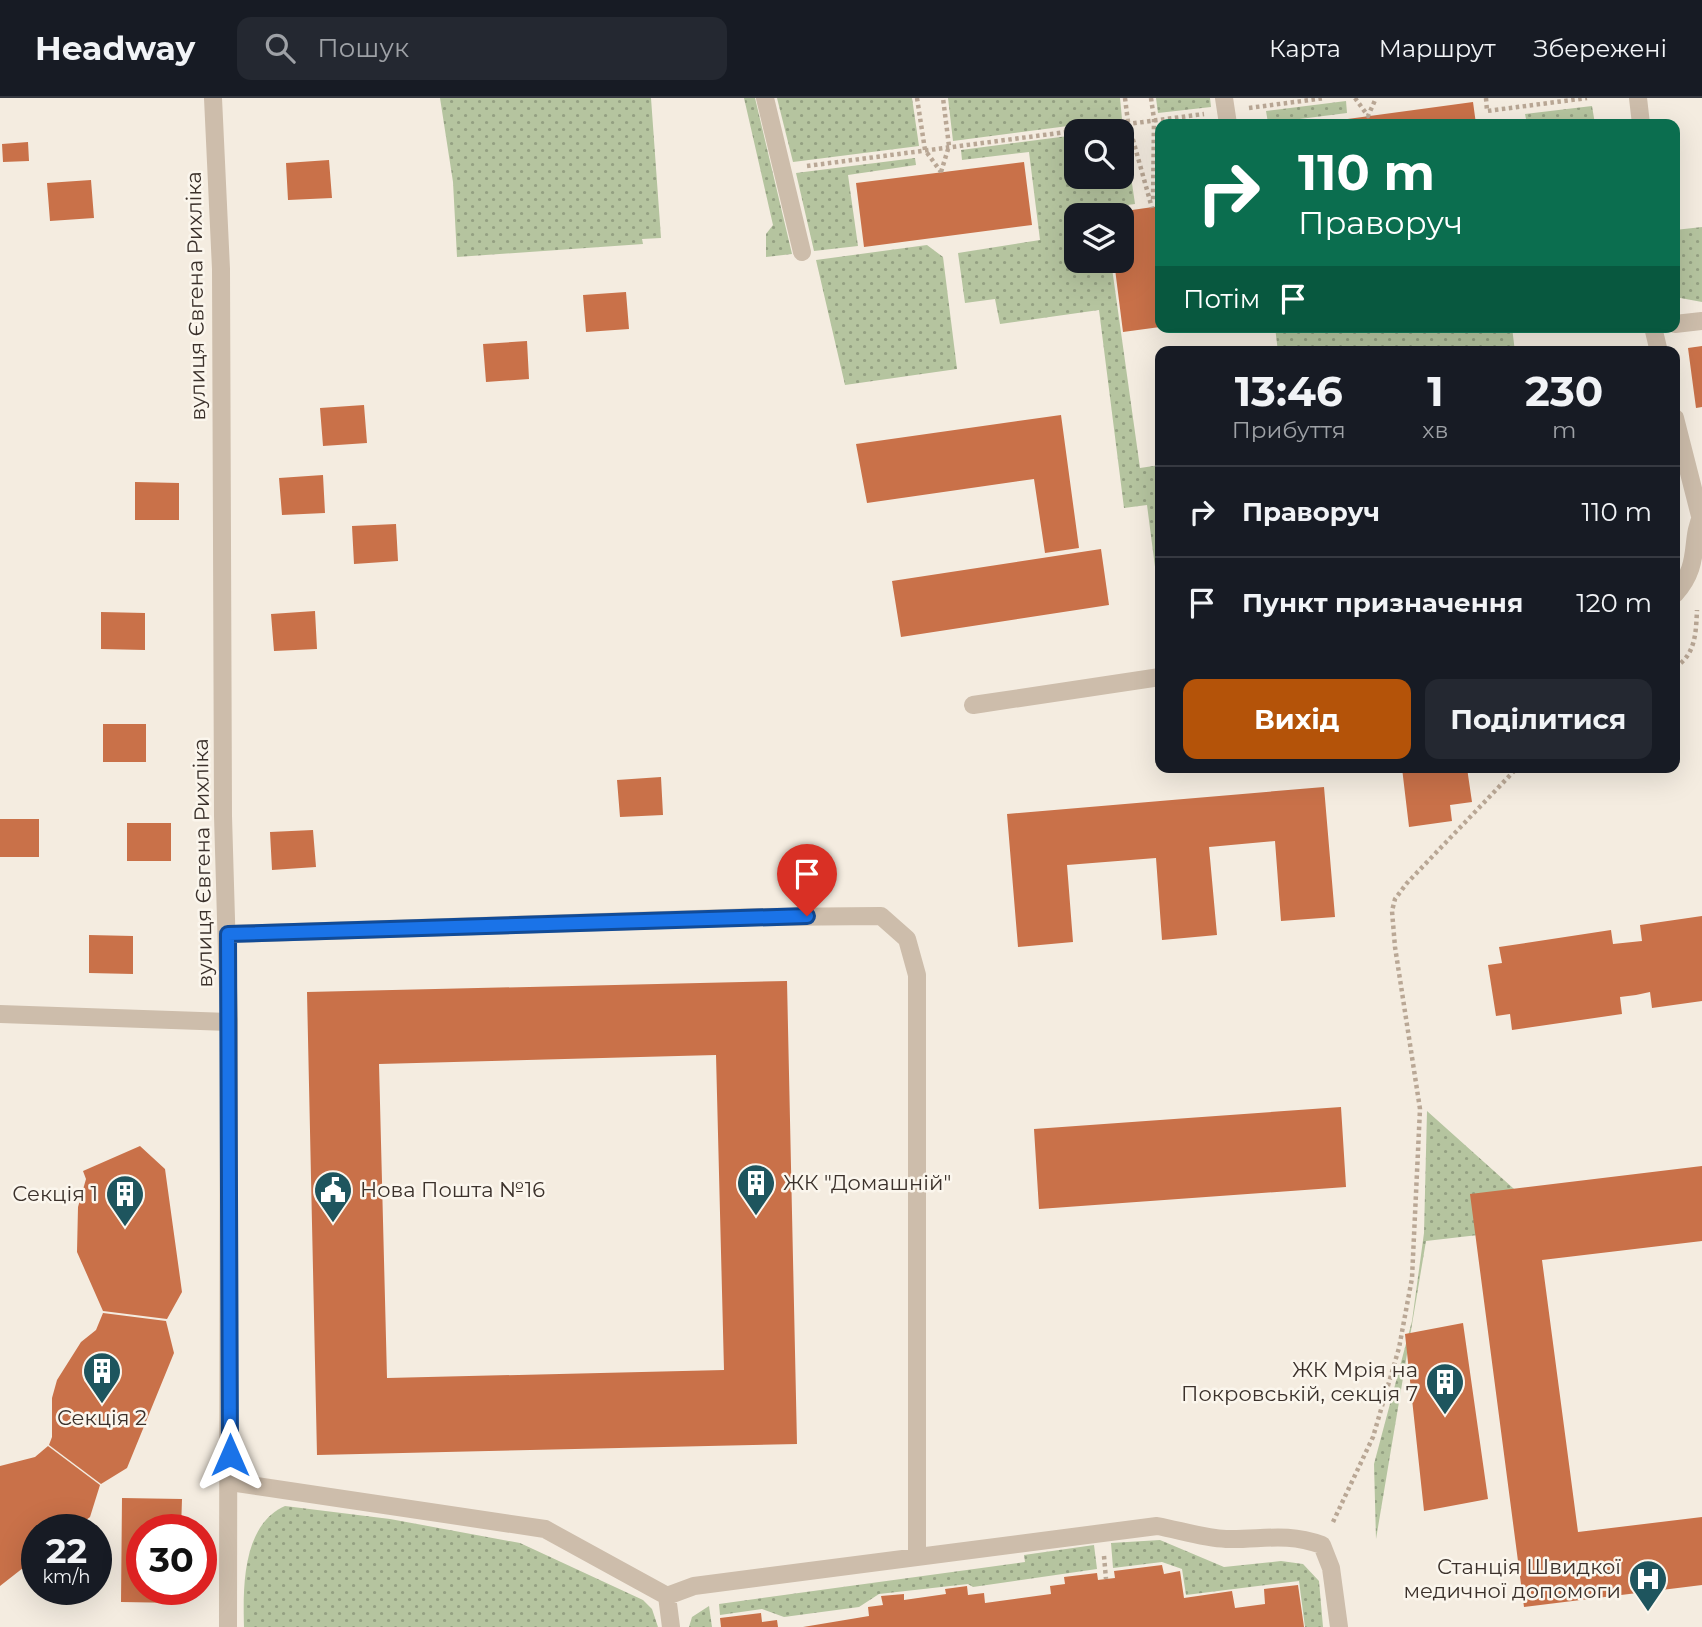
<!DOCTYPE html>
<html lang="uk">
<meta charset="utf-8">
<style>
body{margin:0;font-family:Montserrat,sans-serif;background:#242831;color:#f1f3f6;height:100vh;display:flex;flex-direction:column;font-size:26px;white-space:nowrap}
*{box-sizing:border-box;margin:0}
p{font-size:23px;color:#9ea1a6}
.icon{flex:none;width:38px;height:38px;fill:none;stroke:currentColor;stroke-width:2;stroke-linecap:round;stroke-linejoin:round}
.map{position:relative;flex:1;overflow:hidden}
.details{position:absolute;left:1155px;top:248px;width:525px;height:427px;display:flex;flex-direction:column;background:#171b24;border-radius:14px;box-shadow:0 7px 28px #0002}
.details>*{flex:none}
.guide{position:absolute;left:1155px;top:21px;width:525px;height:214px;border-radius:14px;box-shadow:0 7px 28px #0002;background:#0b6e4f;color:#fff;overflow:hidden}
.tools{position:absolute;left:1064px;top:21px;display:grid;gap:14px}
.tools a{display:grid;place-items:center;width:70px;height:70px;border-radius:14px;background:#171b24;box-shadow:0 7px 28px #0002;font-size:35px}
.speed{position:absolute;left:21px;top:1416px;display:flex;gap:14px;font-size:35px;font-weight:700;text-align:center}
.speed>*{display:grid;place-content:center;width:91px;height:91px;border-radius:50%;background:#171b24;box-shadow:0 7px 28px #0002;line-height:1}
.speed small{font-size:18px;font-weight:400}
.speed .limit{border:10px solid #d22;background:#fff;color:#111}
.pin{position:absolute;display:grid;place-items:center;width:60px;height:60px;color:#fff;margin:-72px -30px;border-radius:50% 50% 50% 0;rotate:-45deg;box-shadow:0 0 7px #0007}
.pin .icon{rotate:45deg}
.me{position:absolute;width:77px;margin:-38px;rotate:0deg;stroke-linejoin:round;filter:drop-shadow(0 0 5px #0008)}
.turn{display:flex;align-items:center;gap:24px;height:147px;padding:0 28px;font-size:32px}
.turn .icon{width:91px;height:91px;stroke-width:2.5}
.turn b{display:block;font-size:49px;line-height:60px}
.then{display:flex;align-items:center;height:66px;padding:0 28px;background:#0003;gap:14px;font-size:26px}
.eta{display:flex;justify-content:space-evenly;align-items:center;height:119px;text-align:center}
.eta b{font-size:42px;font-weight:700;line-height:49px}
.action{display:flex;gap:14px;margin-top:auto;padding:14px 28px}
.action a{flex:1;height:80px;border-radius:14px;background:#b45309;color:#fff;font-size:28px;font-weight:700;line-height:80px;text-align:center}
.action a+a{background:#242831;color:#f1f3f6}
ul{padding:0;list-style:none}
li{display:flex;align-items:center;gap:21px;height:91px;padding:0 28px;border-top:2px solid #363941}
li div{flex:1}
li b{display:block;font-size:26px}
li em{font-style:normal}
header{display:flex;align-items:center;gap:42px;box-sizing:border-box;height:98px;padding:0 35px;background:#171b24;border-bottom:2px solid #363941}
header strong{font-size:33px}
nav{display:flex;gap:38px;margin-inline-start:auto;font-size:24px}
.search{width:490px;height:63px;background:#242831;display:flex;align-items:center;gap:18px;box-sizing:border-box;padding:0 24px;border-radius:14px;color:#9ea1a6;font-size:26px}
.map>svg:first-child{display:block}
.grass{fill:url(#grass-dots)}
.building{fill:#c97149;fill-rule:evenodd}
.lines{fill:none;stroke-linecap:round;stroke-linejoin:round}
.path{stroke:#b9a795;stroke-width:4.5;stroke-dasharray:3.5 3.5;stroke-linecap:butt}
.service{stroke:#cdbdab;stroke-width:18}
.minor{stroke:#cdbdab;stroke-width:18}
.route-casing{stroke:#114b97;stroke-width:18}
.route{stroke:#1a73e8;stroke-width:12}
.labels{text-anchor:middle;stroke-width:5;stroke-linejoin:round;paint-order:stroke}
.street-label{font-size:21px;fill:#3b312b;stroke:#fbf6ed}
.poi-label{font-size:21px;fill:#3b312b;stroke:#fbf6ed;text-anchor:end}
</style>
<header>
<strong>Headway</strong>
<div class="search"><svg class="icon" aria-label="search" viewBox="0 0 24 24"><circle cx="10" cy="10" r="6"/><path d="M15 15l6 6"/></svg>Пошук</div>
<nav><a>Карта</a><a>Маршрут</a><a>Збережені</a></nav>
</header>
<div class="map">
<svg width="1702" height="1529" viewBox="0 0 1702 1529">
<defs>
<pattern id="grass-dots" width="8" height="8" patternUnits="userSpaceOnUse" patternTransform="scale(1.75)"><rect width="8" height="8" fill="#b5c49f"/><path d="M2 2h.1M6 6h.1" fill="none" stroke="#94a082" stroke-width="1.8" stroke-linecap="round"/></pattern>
</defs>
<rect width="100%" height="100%" fill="#f4ece0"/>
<!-- grass -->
<path class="grass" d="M440,0H651L661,140L642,141L643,146L457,159L453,84Z
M744,0H755L792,156L766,159V136L773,127Z
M777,0H912L919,48L793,64Z
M948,0H1120L1122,21L953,43Z
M1156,0H1210L1211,9L1158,15Z
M1346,3L1347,15L1268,25L1266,13Z
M1592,8L1595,26H1527L1525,16Z
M1124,30L1135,106L1104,110L1105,117H1076V163H1111L1140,370L1160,367L1158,492L1147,407L1124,410L1099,212L1000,226L995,201L965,205L958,155L1040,142L1029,54L962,62L961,52L1076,37V79H1122V33H1101Z
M915,60L916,67L848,77L858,148L814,153L796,75Z
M1702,129V204L1675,199V132Z
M927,147L943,159L957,271L845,287L816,162Z
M1275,229H1512L1515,254H1278Z
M1427,1013L1523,1099L1702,1111L1426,1143L1376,1441L1374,1366L1412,1223L1424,1135Z
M285,1408L390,1421L520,1445L643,1502L652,1511L658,1529H244C243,1490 242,1427 285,1408Z
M1160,1442L1224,1469L1281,1463L1303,1466L1319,1483L1323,1529H1305L1299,1483L1186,1497L1182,1471L1162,1464L1113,1470L1111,1445Z
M1094,1447L1097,1471L973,1489L968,1486L879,1496L859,1509L784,1519L762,1511L720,1517L719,1506L1025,1464L1024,1457Z
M709,1508L712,1529H689L692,1519Z"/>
<!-- building -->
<path class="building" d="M1473,4L1476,26H1318V25Z
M28,44L29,63L3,64L2,46Z
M329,62L332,100L288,102L286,65Z
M1024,64L1032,127L864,149L856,85Z
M91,82L94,120L50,123L47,85Z
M1160,108V229L1123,234L1114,163H1122V117L1104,116Z
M626,194L629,231L586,234L583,197Z
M527,243L529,281L486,284L483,246Z
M1702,248V309L1696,310L1688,250Z
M364,307L367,345L323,348L320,310Z
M1061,317L1079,450L1045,455L1034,381L867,405L856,346Z
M323,377L325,415L282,417L279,380Z
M135,384L179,385V422H135Z
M396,426L398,463L354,466L352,428Z
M1101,451L1109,507L901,539L892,483Z
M315,513L317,551L274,553L271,516Z
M101,514L145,515V552L101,551Z
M103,626H146V664H103Z
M1402,670H1467L1472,704L1450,707L1452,723L1409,729Z
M661,679L663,717L620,719L617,682Z
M1324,689L1335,819L1281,823L1275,743L1209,749L1217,837L1162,842L1156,760L1067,767L1073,844L1018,849L1007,716Z
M0,721H39V759H0Z
M127,725H171V763H127Z
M313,732L316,769L272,772L270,734Z
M1702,818V903L1652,910L1650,894L1636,897L1620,899L1622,916L1512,932L1510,916L1496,918L1488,867L1502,865L1499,849L1611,832L1613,846L1642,843L1640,827Z
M89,837L133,838V876L89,875Z
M787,883L797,1346L317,1357L307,894ZM716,957L724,1272L387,1280L379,966Z
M1341,1009L1346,1089L1039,1111L1034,1031Z
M140,1048L165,1071L182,1194L167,1221L103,1213L77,1154L78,1109L86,1081L83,1073Z
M1702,1068V1143L1542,1162L1578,1434L1702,1419V1487L1524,1509L1470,1096Z
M103,1215L166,1223L174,1255L127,1370L101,1386L49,1347L52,1339V1300L57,1282L81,1244L96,1232Z
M1463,1225L1488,1401L1424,1413L1405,1236Z
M48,1348L100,1387L90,1419L73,1432H37V1459L0,1488V1368L35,1359Z
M122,1400L182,1401L181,1432H142V1491H180V1505L121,1504Z
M1162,1467L1164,1476L1180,1473L1184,1500L1232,1493L1235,1510L1265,1506L1264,1491L1298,1487L1304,1529H803L869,1518L868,1509L883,1507L881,1498L904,1496V1502L946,1496L945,1491L967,1488L968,1497L984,1495L985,1505L1051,1496L1050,1488L1065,1486L1064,1479L1097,1475L1098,1482L1106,1481L1115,1480L1114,1473Z
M761,1515L762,1524L777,1522L778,1529H721L720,1520Z"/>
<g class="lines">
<!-- path -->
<path class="path" d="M917,0L925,52L941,74
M1125,0L1128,24L1152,110
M1151,0L1154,21L1153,104
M1355,0L1368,18L1376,0
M1486,0L1487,13L1587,0
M1249,10L1325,0
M807,68L1204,16
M941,74L949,48L943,0
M1675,569C1696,557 1696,533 1697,512
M1333,1424L1373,1339L1399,1250L1412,1180L1420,1011L1395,849L1392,813L1395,801L1407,785L1517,670
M1104,1458L1106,1481"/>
<!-- service -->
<path class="service" d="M765,0L802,154
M1224,0L1228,26
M1638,0L1641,26
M1675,226L1702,223
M1653,229L1659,254
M1675,320L1700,418
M1675,496C1702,466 1689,443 1702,417
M973,607L1160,579
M228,836L758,819L881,818L907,841L917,877V1458
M0,916L229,924
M230,1384L545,1431L667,1498L694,1488L1157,1428C1179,1432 1203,1440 1226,1441C1262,1442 1285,1434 1322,1447L1331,1470L1339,1529
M667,1498L671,1529"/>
<!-- minor -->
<path class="minor" d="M213,0L221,171L223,718L229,924L228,1529"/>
</g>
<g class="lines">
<defs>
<path id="route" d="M230,1357L228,836L807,818"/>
</defs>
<!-- route casing -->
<use href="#route" class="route-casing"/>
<!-- route -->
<use href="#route" class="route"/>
</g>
<!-- icons -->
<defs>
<symbol id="building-pin" viewBox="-11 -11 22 30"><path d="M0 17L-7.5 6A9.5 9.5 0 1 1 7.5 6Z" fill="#1e555e" stroke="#fbf6ed"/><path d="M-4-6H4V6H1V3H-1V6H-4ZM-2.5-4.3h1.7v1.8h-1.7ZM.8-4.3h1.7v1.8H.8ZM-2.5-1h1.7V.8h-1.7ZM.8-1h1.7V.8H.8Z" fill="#fff"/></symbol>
<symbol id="civic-pin" viewBox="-11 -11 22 30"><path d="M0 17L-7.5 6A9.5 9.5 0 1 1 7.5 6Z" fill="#1e555e" stroke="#fbf6ed"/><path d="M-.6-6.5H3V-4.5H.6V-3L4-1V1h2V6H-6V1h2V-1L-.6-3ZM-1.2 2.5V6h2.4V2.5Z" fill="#fff"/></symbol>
<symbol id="hospital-pin" viewBox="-11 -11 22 30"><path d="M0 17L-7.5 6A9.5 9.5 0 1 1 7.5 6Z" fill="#1e555e" stroke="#fbf6ed"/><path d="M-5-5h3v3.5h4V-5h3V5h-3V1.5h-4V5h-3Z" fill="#fff"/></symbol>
</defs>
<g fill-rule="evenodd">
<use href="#building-pin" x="734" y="1063" width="44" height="60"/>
<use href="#civic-pin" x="311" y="1070" width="44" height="60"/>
<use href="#building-pin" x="103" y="1074" width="44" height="60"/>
<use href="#building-pin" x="80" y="1251" width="44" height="60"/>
<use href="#building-pin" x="1423" y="1262" width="44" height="60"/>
<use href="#hospital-pin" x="1626" y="1459" width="44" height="60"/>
</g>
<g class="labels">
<!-- street labels -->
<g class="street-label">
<text transform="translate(196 198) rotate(-91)" y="7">вулиця Євгена Рихліка</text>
<text transform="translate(203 765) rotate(-91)" y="7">вулиця Євгена Рихліка</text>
</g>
<!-- poi labels -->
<g class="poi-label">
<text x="783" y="1092" text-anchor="start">ЖК "Домашній"</text>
<text x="360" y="1099" text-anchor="start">Нова Пошта №16</text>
<text x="98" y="1103">Секція 1</text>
<text x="1418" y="1279">ЖК Мрія на<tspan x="1418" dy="24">Покровській, секція 7</tspan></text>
<text x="102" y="1327" text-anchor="middle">Секція 2</text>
<text x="1621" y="1476">Станція Швидкої<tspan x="1621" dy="24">медичної допомоги</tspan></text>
</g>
</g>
</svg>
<div class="tools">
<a><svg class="icon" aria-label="search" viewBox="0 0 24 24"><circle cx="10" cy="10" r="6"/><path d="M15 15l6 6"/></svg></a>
<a><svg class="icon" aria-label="layers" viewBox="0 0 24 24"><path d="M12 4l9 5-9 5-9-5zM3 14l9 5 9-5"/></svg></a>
</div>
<div class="speed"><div>22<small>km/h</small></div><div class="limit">30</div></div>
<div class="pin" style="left:807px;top:818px;background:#d93025"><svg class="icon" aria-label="arrive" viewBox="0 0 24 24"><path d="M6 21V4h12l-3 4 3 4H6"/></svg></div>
<svg class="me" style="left:230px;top:1357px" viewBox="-20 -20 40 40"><path d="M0-17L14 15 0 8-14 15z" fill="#1a73e8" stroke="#fff" stroke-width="4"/></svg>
<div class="guide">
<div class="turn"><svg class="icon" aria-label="right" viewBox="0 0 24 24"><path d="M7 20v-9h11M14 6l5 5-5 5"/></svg><div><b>110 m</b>Праворуч</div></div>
<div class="then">Потім<svg class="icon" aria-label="arrive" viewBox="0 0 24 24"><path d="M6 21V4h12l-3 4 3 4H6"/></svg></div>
</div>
<section class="details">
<div class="eta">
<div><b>13:46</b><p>Прибуття</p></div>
<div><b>1</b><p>хв</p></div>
<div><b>230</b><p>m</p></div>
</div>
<ul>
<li><svg class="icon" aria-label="right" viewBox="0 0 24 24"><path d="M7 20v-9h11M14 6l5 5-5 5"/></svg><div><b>Праворуч</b></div><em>110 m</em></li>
<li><svg class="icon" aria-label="arrive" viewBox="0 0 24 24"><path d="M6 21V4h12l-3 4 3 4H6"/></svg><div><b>Пункт призначення</b></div><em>120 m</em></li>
</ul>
<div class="action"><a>Вихід</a><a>Поділитися</a></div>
</section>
</div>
